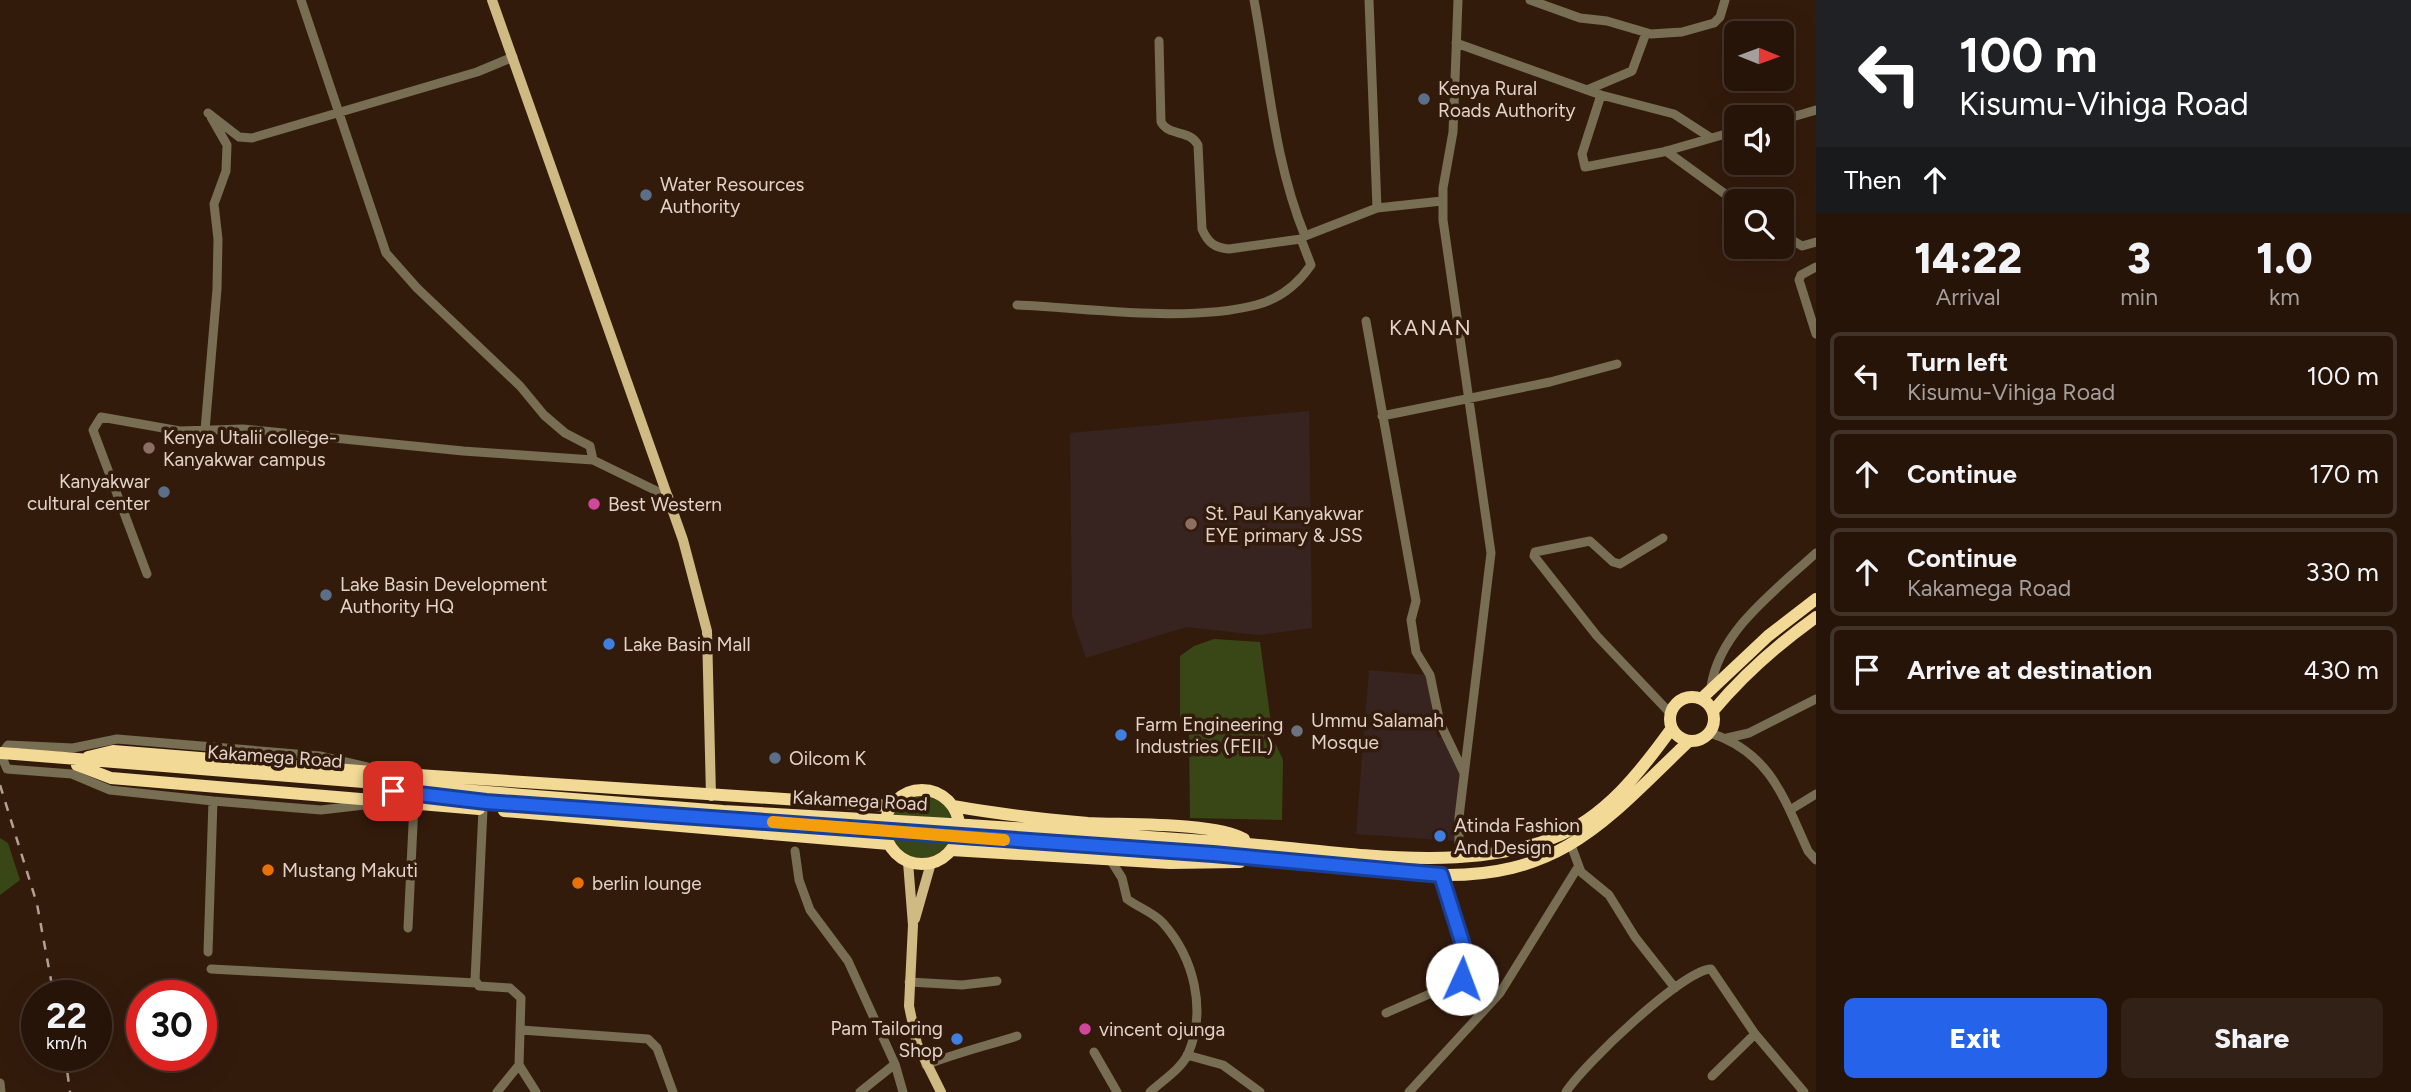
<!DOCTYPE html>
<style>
body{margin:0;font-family:Figtree,sans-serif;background:#322117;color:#f1f3f6;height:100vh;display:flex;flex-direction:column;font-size:26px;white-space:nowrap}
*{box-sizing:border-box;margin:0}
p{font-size:23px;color:#a49e9c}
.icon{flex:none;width:38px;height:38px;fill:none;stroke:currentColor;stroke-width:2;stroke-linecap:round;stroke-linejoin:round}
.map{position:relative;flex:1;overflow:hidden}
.sheet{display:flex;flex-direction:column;background:#261409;width:595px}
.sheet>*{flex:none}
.banner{background:#202124;color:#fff;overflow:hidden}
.needle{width:46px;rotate:91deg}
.tools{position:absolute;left:1724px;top:21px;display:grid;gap:14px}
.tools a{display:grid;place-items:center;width:70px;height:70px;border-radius:10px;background:#261409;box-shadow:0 7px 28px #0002,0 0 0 2px #42332a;font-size:35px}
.speed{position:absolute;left:21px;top:980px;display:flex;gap:14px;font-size:35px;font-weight:700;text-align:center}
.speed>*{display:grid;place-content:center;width:91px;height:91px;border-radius:50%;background:#261409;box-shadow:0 7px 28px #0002,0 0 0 2px #42332a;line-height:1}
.speed small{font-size:18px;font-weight:400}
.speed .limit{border:10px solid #d22;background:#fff;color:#111}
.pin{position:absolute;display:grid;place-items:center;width:60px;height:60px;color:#fff;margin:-30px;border-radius:14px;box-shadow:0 4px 10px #0006}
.me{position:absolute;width:77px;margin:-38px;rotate:2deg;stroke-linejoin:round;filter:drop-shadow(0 0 5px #0008)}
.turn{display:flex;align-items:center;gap:24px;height:147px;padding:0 28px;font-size:32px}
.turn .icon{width:91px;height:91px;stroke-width:2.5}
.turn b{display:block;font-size:49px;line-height:60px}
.then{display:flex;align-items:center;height:66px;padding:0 28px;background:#0003;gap:14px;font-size:26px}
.eta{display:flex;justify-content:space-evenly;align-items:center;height:119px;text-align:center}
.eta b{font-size:42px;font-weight:800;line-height:49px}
.cta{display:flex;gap:14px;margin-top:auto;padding:14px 28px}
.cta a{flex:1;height:80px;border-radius:10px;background:#2563eb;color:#fff;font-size:28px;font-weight:800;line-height:80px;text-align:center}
.cta a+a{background:#322117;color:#f1f3f6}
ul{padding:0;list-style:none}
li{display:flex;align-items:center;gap:21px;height:88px;margin:0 14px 10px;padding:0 14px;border:4px solid #42332a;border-radius:10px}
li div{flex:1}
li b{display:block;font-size:26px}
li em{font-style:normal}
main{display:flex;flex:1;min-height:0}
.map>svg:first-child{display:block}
.education{fill:#372420}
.green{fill:#394717}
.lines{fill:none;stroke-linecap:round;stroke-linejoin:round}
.minor{stroke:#776e54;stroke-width:9}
.major{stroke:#cfba83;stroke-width:10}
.highway{stroke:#f2d996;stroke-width:12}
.rail{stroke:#b3a095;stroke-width:2.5;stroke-dasharray:9 9;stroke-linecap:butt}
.highway-bridge{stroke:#f2d996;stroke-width:12}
.route-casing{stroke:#184099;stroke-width:18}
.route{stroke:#2563eb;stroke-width:12}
.slow{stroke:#f59e0b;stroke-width:12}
.service-dot{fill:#5c6f8a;stroke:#331b0c;stroke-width:2.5}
.education-dot{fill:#8d6e63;stroke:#331b0c;stroke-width:2.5}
.hotel-dot{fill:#d1479c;stroke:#331b0c;stroke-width:2.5}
.shop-dot{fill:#3f7fe0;stroke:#331b0c;stroke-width:2.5}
.worship-dot{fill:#6b7280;stroke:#331b0c;stroke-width:2.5}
.food-dot{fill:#e8710a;stroke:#331b0c;stroke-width:2.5}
.labels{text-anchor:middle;stroke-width:7;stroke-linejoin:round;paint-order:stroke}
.poi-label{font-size:19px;fill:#e3d2c9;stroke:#331b0c;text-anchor:start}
.street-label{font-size:19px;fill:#e3d2c9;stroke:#331b0c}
.neighbourhood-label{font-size:21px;letter-spacing:2px;fill:#e3d2c9;stroke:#331b0c}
</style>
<main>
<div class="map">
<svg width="1816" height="1092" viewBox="0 0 1816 1092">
<rect width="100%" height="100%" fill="#331b0c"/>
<!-- education -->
<path class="education" d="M1309,411L1312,628L1258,635L1186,627L1086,658L1072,616L1070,433Z
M1369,670L1426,675L1437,737L1445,738L1461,776L1455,841L1356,834Z"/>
<!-- green -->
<path class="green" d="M1214,639L1260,642L1273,738L1283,760L1282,820L1190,818L1189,729L1180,717V656L1194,646Z
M891 827a31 31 0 1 1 62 0a31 31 0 1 1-62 0Z
M0,838L8,843L20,880L0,895Z"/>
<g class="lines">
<!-- minor -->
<path class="minor" d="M301,0L386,253L417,288L520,386L544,415L565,433L590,446L593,460
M1369,0L1377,208
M1458,0L1453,132L1443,188V220L1491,553L1459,817V856
M1530,0L1580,18L1607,21L1651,34L1682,32L1714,23L1720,17L1725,0
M1159,41L1161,122C1169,137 1190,129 1198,145L1202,229C1208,243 1215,248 1229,249L1301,239
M1456,43L1601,95L1674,114L1711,138
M1587,90L1632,71L1646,33
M1601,95L1582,154L1585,167L1663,152L1736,131
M208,113L239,137L252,138L477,72L513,57
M1782,120L1816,110
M1666,151L1736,202
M1782,234L1802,246L1816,242
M1305,236L1377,208L1442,201
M1816,267L1801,275L1799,280L1816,334
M1017,305C1089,308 1186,323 1256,305C1279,299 1298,284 1311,265L1301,239L1305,236C1274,161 1269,79 1254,0
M1366,321L1416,601L1411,620L1416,652L1430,675L1440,723L1464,773
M1382,416L1550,382L1617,364
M205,430L217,289L218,239L214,204L226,171L227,145L211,117
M1663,538L1620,564L1613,562L1590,541L1535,552L1534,556L1597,636L1671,714
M147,574L93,430L101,417L180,431L243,429L463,451L593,460L669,497
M1711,687C1719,631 1776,590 1816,553
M1710,733C1770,752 1784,798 1808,851L1816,860
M1727,738L1749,733L1816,699
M367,767L320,756L117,739L73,748L8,745L1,755L7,769L72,774L110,790L213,801L321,810L373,804
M483,809L475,980L479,986L510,988L521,998L519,1065L497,1092
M1790,810L1816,794
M1571,845L1581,872L1609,895L1635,937L1675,988
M795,851L799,880L810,910L848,961L895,1064L903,1092
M1110,859L1122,878L1127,899C1139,908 1153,912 1163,923C1194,958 1207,1010 1188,1054C1181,1069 1162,1081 1150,1092
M408,928L414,804
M208,952L213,801
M211,969L476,983
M909,982L962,985L997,981
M1386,1013L1457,982L1467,971L1468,961L1441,875
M521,1030L648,1039L657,1048L673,1092
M1094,1052L1117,1092
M1187,1055L1223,1065L1260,1092
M519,1065L536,1092
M926,1065C956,1053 986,1046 1017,1036
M1712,1076L1755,1034
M0,1083L1,1092
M860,1092L895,1064
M1409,1092L1500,993L1578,867
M1566,1092C1583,1065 1683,970 1711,969L1755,1034L1804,1092"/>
<!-- major -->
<path class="major" d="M492,0L683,540L707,631L711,796
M908,862L913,925L909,1006L917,1044L941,1092
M915,919L931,863"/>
<!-- highway -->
<path class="highway" d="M1670 719a22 22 0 1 1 44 0a22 22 0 1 1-44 0Z
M1701,699L1768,636L1816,599
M1713,711C1744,674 1777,645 1816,617
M15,754L723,811L880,820
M88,757L113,751L372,772L890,806
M77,765L111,778L479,809
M885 827a37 37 0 1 1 74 0a37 37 0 1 1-74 0Z
M460,799L526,804
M953,806C997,814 1043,819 1088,823C1125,825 1214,822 1244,839
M504,811L889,844
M795,824L879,829
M968,825C1061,831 1155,837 1248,844C1345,852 1461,874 1553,838C1605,818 1641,771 1672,728
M967,836L1441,875C1564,877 1608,818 1689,741
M951,850L1170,863L1240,862"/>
<!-- rail -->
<path class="rail" d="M0,785L37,904L54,996
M65,1055L70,1092"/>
<!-- highway-bridge -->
<path class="highway-bridge" d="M0,753L15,754
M880,820L968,825
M879,829L967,836"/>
</g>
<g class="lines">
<defs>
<path id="route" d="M393,791L486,802L1213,854L1441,875L1468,961L1467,971L1462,979"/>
</defs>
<!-- route casing -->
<use href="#route" class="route-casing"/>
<!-- route -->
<use href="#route" class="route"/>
<!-- slow -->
<path class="slow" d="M773,822L1004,840"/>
</g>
<!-- markers -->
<g class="service-dot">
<circle cx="1424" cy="99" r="7"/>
<circle cx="646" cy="195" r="7"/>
<circle cx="164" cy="492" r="7"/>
<circle cx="326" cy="595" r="7"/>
<circle cx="775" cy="758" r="7"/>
</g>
<g class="education-dot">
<circle cx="149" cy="448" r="7"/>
<circle cx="1191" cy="524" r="7"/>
</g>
<g class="hotel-dot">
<circle cx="594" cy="504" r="7"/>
<circle cx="1085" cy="1029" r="7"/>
</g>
<g class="shop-dot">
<circle cx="609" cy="644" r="7"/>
<circle cx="1121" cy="735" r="7"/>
<circle cx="1440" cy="836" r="7"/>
<circle cx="957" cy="1039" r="7"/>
</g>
<circle class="worship-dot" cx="1297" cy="731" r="7"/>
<g class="food-dot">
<circle cx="268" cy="870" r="7"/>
<circle cx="578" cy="883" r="7"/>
</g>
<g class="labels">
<!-- poi labels -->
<g class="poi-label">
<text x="1438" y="95">Kenya Rural<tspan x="1438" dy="22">Roads Authority</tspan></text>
<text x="660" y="191">Water Resources<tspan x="660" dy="22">Authority</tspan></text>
<text x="163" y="444">Kenya Utalii college-<tspan x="163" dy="22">Kanyakwar campus</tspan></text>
<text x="150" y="488" text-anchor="end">Kanyakwar<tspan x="150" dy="22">cultural center</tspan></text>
<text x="608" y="511">Best Western</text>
<text x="1205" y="520">St. Paul Kanyakwar<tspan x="1205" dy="22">EYE primary &amp; JSS</tspan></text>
<text x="340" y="591">Lake Basin Development<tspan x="340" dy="22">Authority HQ</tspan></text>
<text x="623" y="651">Lake Basin Mall</text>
<text x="1311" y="727">Ummu Salamah<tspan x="1311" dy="22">Mosque</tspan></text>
<text x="1135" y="731">Farm Engineering<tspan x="1135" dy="22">Industries (FEIL)</tspan></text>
<text x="789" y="765">Oilcom K</text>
<text x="1454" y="832">Atinda Fashion<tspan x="1454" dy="22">And Design</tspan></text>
<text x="282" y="877">Mustang Makuti</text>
<text x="592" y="890">berlin lounge</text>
<text x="943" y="1035" text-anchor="end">Pam Tailoring<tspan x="943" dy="22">Shop</tspan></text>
<text x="1099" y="1036">vincent ojunga</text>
</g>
<!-- street labels -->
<g class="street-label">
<text transform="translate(275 756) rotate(4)" y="7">Kakamega Road</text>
<text transform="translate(860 800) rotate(3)" y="7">Kakamega Road</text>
</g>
<!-- neighbourhood labels -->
<g class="neighbourhood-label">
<text x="1431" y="335">KANAN</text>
</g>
</g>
</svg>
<div class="tools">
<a><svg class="needle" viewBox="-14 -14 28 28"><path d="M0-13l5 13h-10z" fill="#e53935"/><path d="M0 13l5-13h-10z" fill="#a49e9c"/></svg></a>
<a><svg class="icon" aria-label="sound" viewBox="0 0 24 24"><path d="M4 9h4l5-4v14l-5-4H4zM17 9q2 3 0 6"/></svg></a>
<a><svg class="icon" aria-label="search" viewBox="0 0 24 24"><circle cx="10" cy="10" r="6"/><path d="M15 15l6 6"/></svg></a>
</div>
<div class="speed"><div>22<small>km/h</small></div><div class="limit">30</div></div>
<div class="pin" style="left:393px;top:791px;background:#d93025"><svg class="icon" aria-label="arrive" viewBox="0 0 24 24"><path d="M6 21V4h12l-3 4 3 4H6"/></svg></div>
<svg class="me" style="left:1462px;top:979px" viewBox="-20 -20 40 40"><circle r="19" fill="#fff"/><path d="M0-13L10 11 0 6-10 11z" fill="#2563eb"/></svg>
</div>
<section class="sheet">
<div class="banner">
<div class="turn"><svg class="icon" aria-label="left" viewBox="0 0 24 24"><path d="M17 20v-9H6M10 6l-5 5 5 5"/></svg><div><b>100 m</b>Kisumu-Vihiga Road</div></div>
<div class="then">Then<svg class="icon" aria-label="ahead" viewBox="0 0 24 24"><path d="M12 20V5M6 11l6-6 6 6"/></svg></div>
</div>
<div class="eta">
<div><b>14:22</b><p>Arrival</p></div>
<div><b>3</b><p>min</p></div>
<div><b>1.0</b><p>km</p></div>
</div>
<ul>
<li><svg class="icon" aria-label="left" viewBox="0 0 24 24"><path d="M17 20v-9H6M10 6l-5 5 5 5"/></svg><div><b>Turn left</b><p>Kisumu-Vihiga Road</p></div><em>100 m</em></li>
<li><svg class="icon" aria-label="ahead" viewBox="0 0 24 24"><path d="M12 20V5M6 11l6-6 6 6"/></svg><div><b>Continue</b></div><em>170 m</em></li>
<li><svg class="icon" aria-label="ahead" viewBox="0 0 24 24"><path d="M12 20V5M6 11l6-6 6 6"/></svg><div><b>Continue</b><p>Kakamega Road</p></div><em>330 m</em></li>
<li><svg class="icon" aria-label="arrive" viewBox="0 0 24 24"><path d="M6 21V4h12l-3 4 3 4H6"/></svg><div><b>Arrive at destination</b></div><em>430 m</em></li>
</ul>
<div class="cta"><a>Exit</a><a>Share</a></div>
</section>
</main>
